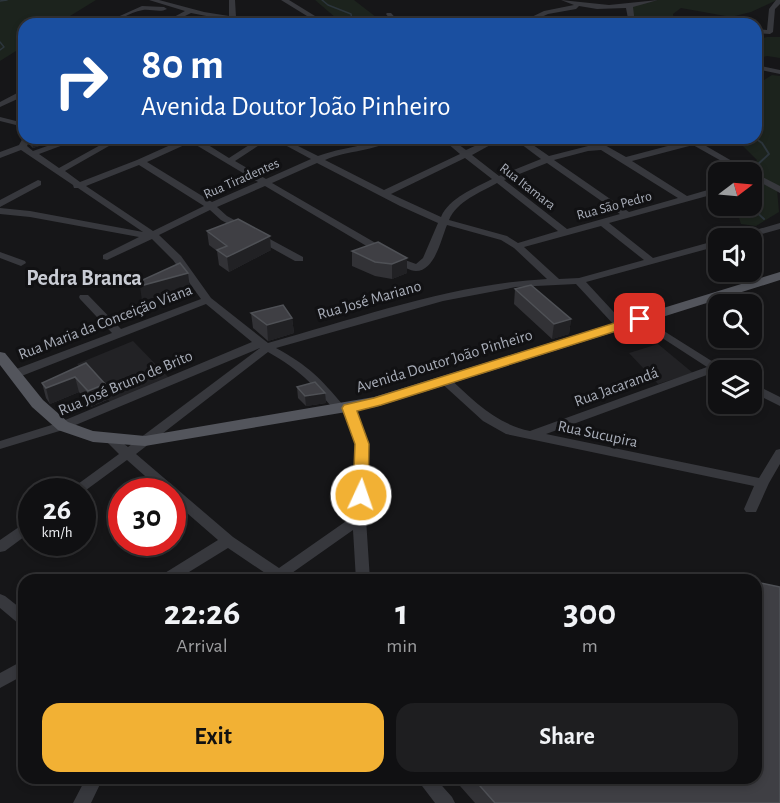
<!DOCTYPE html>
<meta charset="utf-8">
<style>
body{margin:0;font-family:"Alegreya Sans",sans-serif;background:#1e1e20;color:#f1f3f6;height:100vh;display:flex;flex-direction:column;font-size:22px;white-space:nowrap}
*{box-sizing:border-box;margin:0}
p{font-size:20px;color:#9c9d9f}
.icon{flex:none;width:33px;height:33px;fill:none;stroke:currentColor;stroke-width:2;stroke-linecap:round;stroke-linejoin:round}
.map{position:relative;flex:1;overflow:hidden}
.panel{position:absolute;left:18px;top:574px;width:744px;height:210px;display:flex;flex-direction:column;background:#101012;border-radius:18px;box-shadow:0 3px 9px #0003,0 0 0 2px #303032}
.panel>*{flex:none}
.top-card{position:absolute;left:18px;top:18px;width:744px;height:126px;border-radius:18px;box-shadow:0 3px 9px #0003,0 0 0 2px #303032;background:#1a4fa0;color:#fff;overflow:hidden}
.needle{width:39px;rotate:74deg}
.controls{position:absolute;left:708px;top:162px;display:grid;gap:12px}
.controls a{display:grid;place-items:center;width:54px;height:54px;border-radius:12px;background:#101012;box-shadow:0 3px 9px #0003,0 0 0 2px #303032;font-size:30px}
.speed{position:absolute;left:18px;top:478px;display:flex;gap:12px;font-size:30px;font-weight:700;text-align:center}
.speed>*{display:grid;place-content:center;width:78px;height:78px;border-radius:50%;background:#101012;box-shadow:0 3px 9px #0003,0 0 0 2px #303032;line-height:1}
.speed small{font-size:15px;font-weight:400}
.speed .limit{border:9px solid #d22;background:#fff;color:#111}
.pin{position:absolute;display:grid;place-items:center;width:51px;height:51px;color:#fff;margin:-26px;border-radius:12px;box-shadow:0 3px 9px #0006}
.me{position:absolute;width:66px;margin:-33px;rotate:3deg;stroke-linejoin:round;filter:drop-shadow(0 0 4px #0008)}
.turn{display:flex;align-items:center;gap:21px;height:126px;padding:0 24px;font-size:27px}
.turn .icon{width:78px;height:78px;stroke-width:2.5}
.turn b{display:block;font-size:42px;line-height:51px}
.eta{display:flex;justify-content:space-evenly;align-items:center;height:102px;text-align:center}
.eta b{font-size:36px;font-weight:600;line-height:42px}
.action{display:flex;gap:12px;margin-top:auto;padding:12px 24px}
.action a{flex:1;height:69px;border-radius:18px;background:#f2b134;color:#111;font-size:24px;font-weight:600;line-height:69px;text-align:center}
.action a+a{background:#1e1e20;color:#f1f3f6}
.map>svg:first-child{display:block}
.built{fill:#222225}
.green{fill:#1c231d}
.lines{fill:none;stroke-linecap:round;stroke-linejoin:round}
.stream-far1{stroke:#2c353c;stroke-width:1.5}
.stream{stroke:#2c353c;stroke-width:2}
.minor{fill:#37383d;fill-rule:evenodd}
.major{fill:#53555c;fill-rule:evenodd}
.wall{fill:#323236}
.shaded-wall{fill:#212124}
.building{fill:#3f3f44;stroke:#4f5156;stroke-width:1.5}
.route{fill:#f2b134;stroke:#9d7322;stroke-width:1.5}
.labels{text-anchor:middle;stroke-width:6;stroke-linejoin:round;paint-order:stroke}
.far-street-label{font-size:14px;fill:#a8adb8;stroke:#111113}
.street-label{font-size:16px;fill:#a8adb8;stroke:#111113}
.district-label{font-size:22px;font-weight:bold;fill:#c9ccd4;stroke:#111113}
</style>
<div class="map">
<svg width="780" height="803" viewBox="0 0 780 803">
<rect width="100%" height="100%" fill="#161618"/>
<!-- built -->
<path class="built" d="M133,341L169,378L111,403L77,364Z
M658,344L693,373L658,384L629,353Z"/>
<!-- green -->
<path class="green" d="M0,0H96L57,24H24V46L0,61Z
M315,0H354L385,24H343Z
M658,0H777L751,12L731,17L681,8L673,14L675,24H633L627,7Z
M767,37H780V58L767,56L756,59V40Z
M772,75L780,76V190H777L779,212L756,226L741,224L735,206H752V172H750L757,160L735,138H756V80L761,82Z"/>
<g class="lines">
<!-- stream-far1 -->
<path class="stream-far1" d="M322,0L328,5L351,14L353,24
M0,1L7,0
M0,42L4,47L0,50"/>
<!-- stream -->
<path class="stream" d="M752,181L755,167L769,154L762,143L755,138
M750,206L764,219"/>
<!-- minor -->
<path class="minor" d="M149,0H159L204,12L229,16V0H235L236,17L268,24L234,21L228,24L225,22L227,20L191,13L169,24H161L185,11Z
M281,0H289L328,24H320Z
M561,0L609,5L658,0L633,7L635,24H629L626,8L597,9L579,6L576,9L548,14L526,24H517L544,11L574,5Z
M776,0H780V4L775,9L773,32L770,34L756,33V29L767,30L769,9Z
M142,6L164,7L167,9C160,13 152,9 143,10C128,12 117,24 102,24Z
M387,13H391L401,24H394L386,14Z
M756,65L780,70V74L756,69Z
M21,91H24V96L0,107V102Z
M0,117L24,123V127L0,121Z
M24,136V138H31L27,146L33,151L70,138H82L39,154L59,168L113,138H123L65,171L80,182L137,160L186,138H197L229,158L260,138H270L235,161L266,179L311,159L272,138H282L318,156C334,150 350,148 366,144C377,141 384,138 395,138C375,152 347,150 325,160L384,190L460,154L441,138H450L466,150L492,138H503L472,155L499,176L541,159L513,138H523L549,156L588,146L603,144L626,157L694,139L751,172H741L693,145L632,161L687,196L718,187V193L609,223L653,258L718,240V246L586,282L623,322L624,324L623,326H615L576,284L516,287L443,301L276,348C309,366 320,378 344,406L349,404L355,408L368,444L366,519L370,580H356L353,530L282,580H265L268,575L228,548L176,580H158L160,576L218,540L172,500V492H163L127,460L82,493L67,492L119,454L105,440L107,437H115L128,447L260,348L66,429L0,449V441L58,423L252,342L206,304L19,377H11L9,374L11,371L112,333L80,299L79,297L80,295H88L121,329L201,299L173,260L152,239L107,260L103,259V255L139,237L30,217L0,214V208L30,211L143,232L78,188H74L73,185L21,150L0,158V152L19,145ZM191,142L258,182L212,202L147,162ZM601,150L678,198L629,212L554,160L588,151ZM465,158L492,179C475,188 449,198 441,217L391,194ZM317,163L400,206L438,223L423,258L416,264L405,260L272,183ZM547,163L620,214L567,229L504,180ZM139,165L204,206L153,231L86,186ZM497,183L558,231L518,243L507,236L449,220C457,201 481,192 497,183ZM265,186L397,264C403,266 410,271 416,271C435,271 441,239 447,225L501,240L514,248L547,279C452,284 359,318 268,343L211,298L181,256L159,235L210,210L221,220L295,261H303V257L227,216L217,207ZM601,226L644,260L579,278L559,279L524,247ZM268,352C301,371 312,383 336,412H344L356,444L352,517L279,568L233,537L136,454Z
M751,172L755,173L780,186V193L752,178Z
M38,180L41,181V185L0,207V200Z
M780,223V229L747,238H733L735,236Z
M0,252L25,261L26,263L21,266L0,258Z
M640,316L726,370H718V373L715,372L546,434L759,478L776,450L780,449V464L769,483L756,512H746L744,509L754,486L506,434L483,421L438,380L444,376L448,377C473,400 496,424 530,431L707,367L636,321L635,319L636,317Z
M752,383L780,397V406L752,392Z
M32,518V531L5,551L0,552V540Z
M0,594L5,596L24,611V626L19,624L0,608Z
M24,660V675L0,688V673Z
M86,778H103L91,803H73Z
M416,778H435L452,797L455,803H435Z"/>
<!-- major -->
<path class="major" d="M780,272V280L376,407L145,446L93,442L58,430L32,407L0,365V352L5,353L43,400L68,422L93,431L145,436L374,397Z"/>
</g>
<!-- wall -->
<path class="wall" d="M28,138H63L33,148L30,145Z
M207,231L271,250L229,272L219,265L217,251L209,245Z
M352,251L407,258V273L392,279L375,276L352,266Z
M515,289L571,319L569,334L552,339L514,304Z
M251,313L292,318L294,333L268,341L253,328Z
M86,363L109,399L91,407L79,392L50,404L46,398L42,383Z
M297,387L325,393L326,403L306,406L298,398Z
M453,778H756L780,803H475Z"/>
<!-- shaded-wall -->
<path class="shaded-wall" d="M31,138H63L33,148Z
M270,236L271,250L229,272L227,257Z
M407,258V273L392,279V264Z
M188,273L190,288L142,301L140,286Z
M292,318L294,333L268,341L267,325Z
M571,319L569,334L552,339L554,324Z
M75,377L79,392L50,404L46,388Z
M105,384L109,399L91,407L88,391Z
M325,393L326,403L306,406L305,396Z"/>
<!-- building -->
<path class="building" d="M238,219L270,236L227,257L217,250L227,246L207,231Z
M378,242L407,258L392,264L375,262L352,251Z
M180,263L188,273L140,286L138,282Z
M531,285L571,319L554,324L515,289Z
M283,305L292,318L267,325L251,313Z
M86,363L105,384L88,391L75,377L46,388L42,383Z
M315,382L325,393L305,396L297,387Z
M756,582L780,587V803H495L473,778H756Z"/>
<!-- route -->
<path class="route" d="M640,315L646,319L645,322L381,405L357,411L369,444L368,495L366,499H355L353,495L355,444L342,408L344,405L374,398Z"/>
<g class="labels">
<!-- far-street labels -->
<g class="far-street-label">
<text transform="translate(241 178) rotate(-24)" y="5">Rua Tiradentes</text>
<text transform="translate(528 186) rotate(38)" y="5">Rua Itamara</text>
<text transform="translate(614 205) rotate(-15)" y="5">Rua São Pedro</text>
</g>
<!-- street labels -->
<g class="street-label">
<text transform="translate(369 299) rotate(-16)" y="6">Rua José Mariano</text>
<text transform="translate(105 321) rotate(-21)" y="6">Rua Maria da Conceição Viana</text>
<text transform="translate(444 360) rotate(-17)" y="6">Avenida Doutor João Pinheiro</text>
<text transform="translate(125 382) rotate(-23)" y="6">Rua José Bruno de Brito</text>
<text transform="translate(616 386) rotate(-20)" y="6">Rua Jacarandá</text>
<text transform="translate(598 433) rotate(12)" y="6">Rua Sucupira</text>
</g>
<!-- district labels -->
<g class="district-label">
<text x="84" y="285">Pedra Branca</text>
</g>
</g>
</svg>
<div class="controls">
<a><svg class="needle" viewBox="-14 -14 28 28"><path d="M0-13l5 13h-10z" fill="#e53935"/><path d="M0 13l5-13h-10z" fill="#9c9d9f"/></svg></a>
<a><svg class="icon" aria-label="sound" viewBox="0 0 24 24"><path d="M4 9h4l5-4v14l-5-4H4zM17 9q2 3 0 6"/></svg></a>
<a><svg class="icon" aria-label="search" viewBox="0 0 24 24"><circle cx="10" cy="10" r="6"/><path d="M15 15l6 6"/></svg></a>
<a><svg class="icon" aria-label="layers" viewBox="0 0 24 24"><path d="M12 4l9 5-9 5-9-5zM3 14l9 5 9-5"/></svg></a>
</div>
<div class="speed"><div>26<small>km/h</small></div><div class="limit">30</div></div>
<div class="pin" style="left:640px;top:319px;background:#d93025"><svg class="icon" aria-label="arrive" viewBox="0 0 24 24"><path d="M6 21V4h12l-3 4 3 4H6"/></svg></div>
<svg class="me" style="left:361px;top:495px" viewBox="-20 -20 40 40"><circle r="17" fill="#f2b134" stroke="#fff" stroke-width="3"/><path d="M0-11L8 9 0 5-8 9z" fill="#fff"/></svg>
<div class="top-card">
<div class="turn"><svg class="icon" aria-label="right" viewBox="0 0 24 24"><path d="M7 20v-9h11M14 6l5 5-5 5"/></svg><div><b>80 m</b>Avenida Doutor João Pinheiro</div></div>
</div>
<section class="panel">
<div class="eta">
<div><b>22:26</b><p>Arrival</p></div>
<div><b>1</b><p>min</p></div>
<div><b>300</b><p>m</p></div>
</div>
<div class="action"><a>Exit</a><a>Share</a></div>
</section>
</div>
